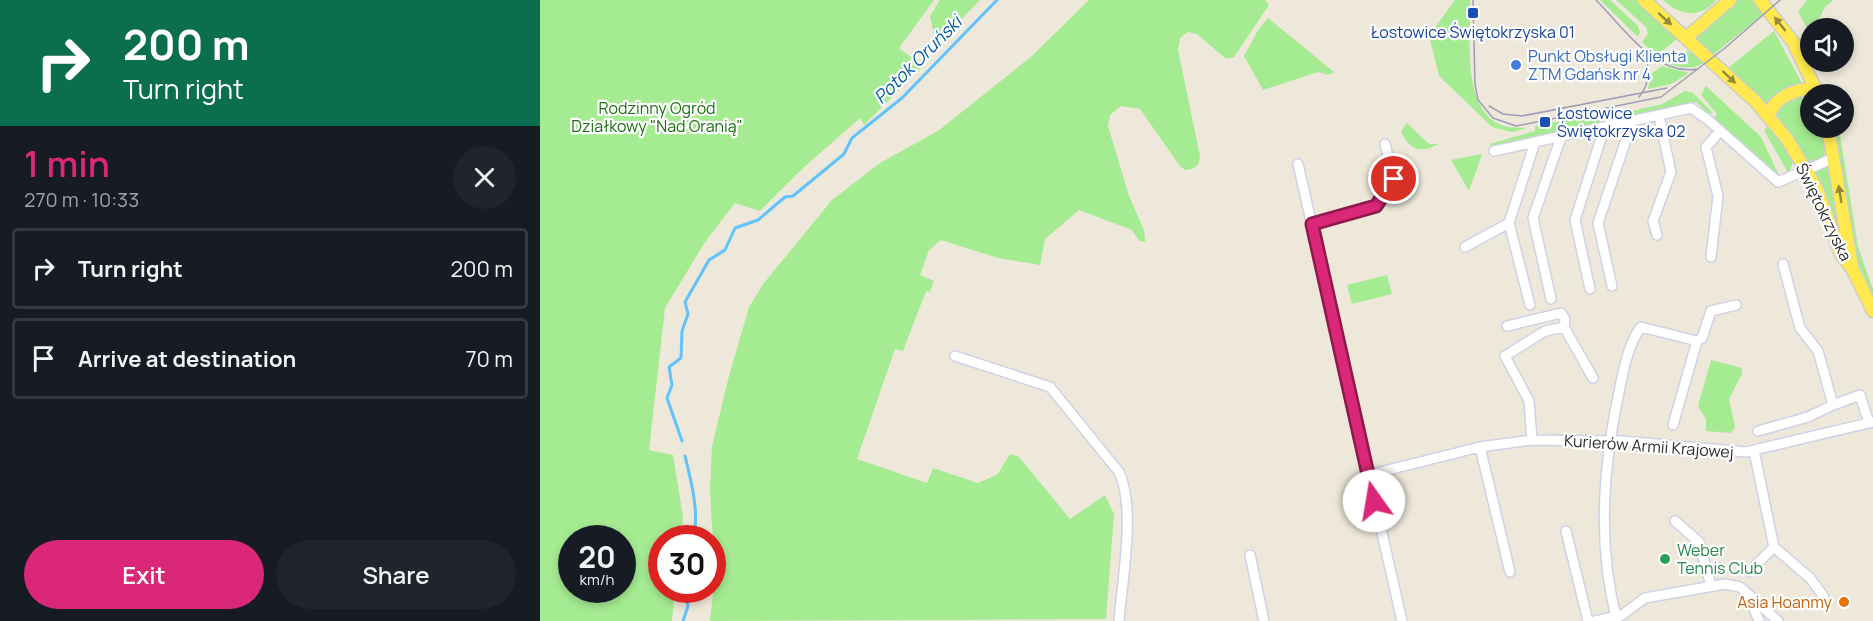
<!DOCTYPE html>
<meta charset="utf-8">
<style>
body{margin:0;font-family:Manrope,sans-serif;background:#20242c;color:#f1f3f6;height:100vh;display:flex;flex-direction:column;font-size:22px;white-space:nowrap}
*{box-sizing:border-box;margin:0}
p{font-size:20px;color:#9ea1a6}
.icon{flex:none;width:33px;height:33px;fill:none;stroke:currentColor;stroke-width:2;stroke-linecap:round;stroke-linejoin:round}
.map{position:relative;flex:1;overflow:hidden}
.panel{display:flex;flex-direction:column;background:#171b24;width:540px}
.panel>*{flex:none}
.banner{background:#0b6e4f;color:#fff;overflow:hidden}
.fabs{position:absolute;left:1260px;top:18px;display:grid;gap:12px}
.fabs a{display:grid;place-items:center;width:54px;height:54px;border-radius:50%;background:#171b24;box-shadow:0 3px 9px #0003;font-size:30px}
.speed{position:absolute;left:18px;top:525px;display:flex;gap:12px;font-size:30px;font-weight:700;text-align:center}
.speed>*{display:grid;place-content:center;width:78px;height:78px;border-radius:50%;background:#171b24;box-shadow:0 3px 9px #0003;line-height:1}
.speed small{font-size:15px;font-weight:400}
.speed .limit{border:9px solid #d22;background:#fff;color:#111}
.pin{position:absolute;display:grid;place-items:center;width:51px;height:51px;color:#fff;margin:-26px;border:3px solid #fff;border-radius:50%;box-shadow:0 2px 6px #0007}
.me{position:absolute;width:66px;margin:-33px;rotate:347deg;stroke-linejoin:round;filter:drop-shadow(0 0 4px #0008)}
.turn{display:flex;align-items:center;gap:21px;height:126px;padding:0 24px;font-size:27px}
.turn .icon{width:78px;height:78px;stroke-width:2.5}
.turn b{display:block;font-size:42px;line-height:51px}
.round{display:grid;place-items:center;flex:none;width:63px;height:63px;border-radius:32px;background:#20242c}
.summary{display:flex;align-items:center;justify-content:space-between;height:102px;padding:0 24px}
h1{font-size:36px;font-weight:600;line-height:45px;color:#db2777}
.primary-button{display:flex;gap:12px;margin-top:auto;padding:12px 24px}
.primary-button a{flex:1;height:69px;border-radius:36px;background:#db2777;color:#fff;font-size:24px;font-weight:600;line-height:69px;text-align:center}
.primary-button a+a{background:#20242c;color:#f1f3f6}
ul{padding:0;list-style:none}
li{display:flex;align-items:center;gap:18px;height:81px;margin:0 12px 9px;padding:0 12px;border:3px solid #363941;border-radius:6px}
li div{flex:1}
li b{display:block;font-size:22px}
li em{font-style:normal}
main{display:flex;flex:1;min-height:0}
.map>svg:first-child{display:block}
.green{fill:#a5eb91;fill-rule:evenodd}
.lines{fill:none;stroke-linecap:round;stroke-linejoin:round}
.stream{stroke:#61c2fc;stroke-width:3}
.minor-casing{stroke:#d0d1e5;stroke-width:12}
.major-casing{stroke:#ccc;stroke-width:15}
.minor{stroke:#fff;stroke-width:9}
.major{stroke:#ffe94e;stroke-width:12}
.tram{stroke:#9d9db7;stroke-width:1.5}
.oneway{fill:#948a3c}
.route-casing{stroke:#8e194d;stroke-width:15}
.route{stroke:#db2777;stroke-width:10}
.transit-dot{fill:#1a4fb4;stroke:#fff;stroke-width:2}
.shop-dot{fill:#3f7fe0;stroke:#fff;stroke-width:2}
.leisure-dot{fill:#2e9e5b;stroke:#fff;stroke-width:2}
.food-dot{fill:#e8710a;stroke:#fff;stroke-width:2}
.labels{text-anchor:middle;stroke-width:4.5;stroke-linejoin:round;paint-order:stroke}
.transit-label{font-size:16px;fill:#164399;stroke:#fff}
.shop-label{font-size:16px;fill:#366cbe;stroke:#fff;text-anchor:start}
.park-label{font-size:16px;fill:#1b7012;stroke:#fff}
.street-label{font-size:16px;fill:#2a2a2a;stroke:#fff}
.leisure-label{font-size:16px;fill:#27864d;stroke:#fff;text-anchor:start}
.food-label{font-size:16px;fill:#c56008;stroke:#fff;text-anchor:end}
.water-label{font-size:18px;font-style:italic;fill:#005ca8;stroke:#fff}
</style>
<main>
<section class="panel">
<div class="banner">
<div class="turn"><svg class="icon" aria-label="right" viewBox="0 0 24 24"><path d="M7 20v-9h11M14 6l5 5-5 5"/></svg><div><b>200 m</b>Turn right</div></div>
</div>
<div class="summary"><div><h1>1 min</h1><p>270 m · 10:33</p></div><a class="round"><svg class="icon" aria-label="close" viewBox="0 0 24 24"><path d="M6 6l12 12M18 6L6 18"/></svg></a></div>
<ul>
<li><svg class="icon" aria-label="right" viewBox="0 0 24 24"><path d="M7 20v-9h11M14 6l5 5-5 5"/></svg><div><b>Turn right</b></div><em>200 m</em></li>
<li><svg class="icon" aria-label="arrive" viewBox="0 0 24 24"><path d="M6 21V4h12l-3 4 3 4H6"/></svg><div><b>Arrive at destination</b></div><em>70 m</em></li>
</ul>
<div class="primary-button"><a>Exit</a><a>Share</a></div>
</section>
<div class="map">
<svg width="1333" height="621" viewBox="0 0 1333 621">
<rect width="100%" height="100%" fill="#eee8da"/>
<!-- green -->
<path class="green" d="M0,0H394L359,48L383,66L324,125L320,118L262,169L220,211L195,203L165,242L125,308L109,450L133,455L143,517L141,538H122V590H135L132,621H0ZM32,538H82V590H32Z
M400,0H440L402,40L394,34L390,16Z
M549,0H725L729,5L694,57L686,59L657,34L648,32L640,38L638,50L660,156C660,165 654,170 645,170L640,166L600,109L581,106L570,115L568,126L589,196L604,230L605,242L599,241L592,230L539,210L505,239L500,265L458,258L401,240L389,250L380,275L394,281L390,292L386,291L363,351L355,349L317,459L387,483L393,468L438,483L458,474L470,454L479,457L530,519L565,495L574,514L566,619L170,621L175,575L170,491L172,446L189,376L209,307L224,283L292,200L340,163L398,131L492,56Z
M915,0H930C931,36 921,109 961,125C970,129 980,127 988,128L972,132L952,127L920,96L899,76L888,32L891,33Z
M1060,0H1070L1098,26L1100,32L1098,37Z
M1076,0H1097L1137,39L1116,56L1102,42L1108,34L1106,27Z
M1123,0H1176C1160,19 1140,16 1123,0Z
M1197,0H1212L1223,14L1173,55L1155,37Z
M1267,0H1293L1285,7L1278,21L1280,28H1270V34L1258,12Z
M728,18L794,72L789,75L778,72L723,90L704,56L718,30Z
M1234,31L1263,85L1228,106L1188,68Z
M1146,51L1155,54L1165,62C1152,71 1139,67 1125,63L1136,54Z
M1122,66L1149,73L1131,84L1108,89L1111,74Z
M1166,86L1221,137L1239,175L1232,172L1174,118L1177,114L1161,95Z
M1145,91L1153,93L1172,112L1170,115L1156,102L951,147L950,144L995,131V126L1070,111L1071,116L1122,104Z
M1257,96L1268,100L1270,128H1278L1286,146L1284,157L1269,165L1237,115L1244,103Z
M867,123L889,144H899C880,154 869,150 861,131Z
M1227,127C1240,137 1261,157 1248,173L1224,130Z
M1293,128H1298L1300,135L1318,247L1333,289V296L1314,252Z
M942,154L929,191L911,160Z
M1289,164L1306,252L1273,172Z
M847,275L852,294L812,304L807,285Z
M1171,360L1202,368V374L1189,399L1195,427L1191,433L1166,431V419L1158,406Z"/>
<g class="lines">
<!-- stream -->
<path class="stream" d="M142,441L127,398L132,385L129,367L141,358L142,331L148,314L145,302L169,260L185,250L195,228L218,220L245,197L253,196L304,154L312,138L362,98L457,0
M145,456C151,480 160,515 153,538
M143,621L148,606L145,590"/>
<defs>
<path id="minor" d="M954,151L1151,108L1167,119L1238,182L1294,158
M758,164L862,621
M772,224L840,203L854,179L845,144
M1117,235L1113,221L1131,172L1119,116
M925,247L969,223
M1171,257L1178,196L1166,147L1180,131
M1243,264L1260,328L1278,351L1293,405L1320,395L1329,423
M1072,286L1058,223L1092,122
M1050,289L1035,220L1064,129
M1011,299L993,218L1021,137
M990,305L969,223L995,142
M967,326L1021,313L1025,319L1024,327L1053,378
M415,356L510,387L579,472C596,507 582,581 579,621
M1133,425L1157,341L1162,338L1171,311L1196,305
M1218,431L1268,417L1293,405
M992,440L989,401L965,356L1005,331L1024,327
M940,447L970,572
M1214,451L1234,547L1270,578L1284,597
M828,475L940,447L992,440L1082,441L1206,452L1333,422
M1135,521L1159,542L1171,586
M1026,531L1048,621
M710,555L724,621
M1209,572L1234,547
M1210,599L1219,621
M1055,621L1082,615L1105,598L1185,584L1200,587L1238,621
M1077,621C1057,545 1063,468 1079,392C1083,372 1088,344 1101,327L1157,341"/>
<path id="major" d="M1104,0L1215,101L1247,139L1276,187L1301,254L1313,270L1333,311
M1220,0L1253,42L1278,94
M1146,38L1190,0
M1228,115C1237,96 1255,89 1275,88
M1288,128L1312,266"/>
</defs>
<!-- minor casing -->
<use href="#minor" class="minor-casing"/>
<!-- major casing -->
<use href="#major" class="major-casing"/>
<!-- minor -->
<use href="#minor" class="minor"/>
<!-- major -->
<use href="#major" class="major"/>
<!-- tram -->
<path class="tram" d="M933,0L935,84L938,100L953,118L976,126L1121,97L1185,48L1240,0
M1056,0C1083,27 1115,77 1158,69
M1099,97C1111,82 1112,65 1100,50
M949,106L963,114L982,116L1127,88"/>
</g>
<!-- one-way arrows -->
<defs><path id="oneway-solid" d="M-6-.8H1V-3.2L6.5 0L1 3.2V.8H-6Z" transform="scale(1.5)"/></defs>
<g class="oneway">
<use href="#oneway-solid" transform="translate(1125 19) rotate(42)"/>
<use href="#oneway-solid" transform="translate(1240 24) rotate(-128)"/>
<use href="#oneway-solid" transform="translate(1189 77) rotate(43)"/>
<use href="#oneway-solid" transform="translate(1300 194) rotate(-99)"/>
</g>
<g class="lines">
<defs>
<path id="route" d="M834,501L772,224L836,206L854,179"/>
</defs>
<!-- route casing -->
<use href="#route" class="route-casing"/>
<!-- route -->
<use href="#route" class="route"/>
</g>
<!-- markers -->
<g class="transit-dot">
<rect x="927" y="7" width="12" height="12" rx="3"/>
<rect x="999" y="116" width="12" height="12" rx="3"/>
</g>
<circle class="shop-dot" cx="976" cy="65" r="6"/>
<circle class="leisure-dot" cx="1125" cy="559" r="6"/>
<circle class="food-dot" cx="1304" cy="602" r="6"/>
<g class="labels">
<!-- transit labels -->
<g class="transit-label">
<text x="933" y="38">Łostowice Świętokrzyska 01</text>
<text x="1017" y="119" text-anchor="start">Łostowice<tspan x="1017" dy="18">Świętokrzyska 02</tspan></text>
</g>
<!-- shop labels -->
<g class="shop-label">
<text x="988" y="62">Punkt Obsługi Klienta<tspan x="988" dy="18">ZTM Gdańsk nr 4</tspan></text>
</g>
<!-- park labels -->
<g class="park-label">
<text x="117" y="114">Rodzinny Ogród<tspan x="117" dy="18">Działkowy "Nad Oranią"</tspan></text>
</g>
<!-- street labels -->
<g class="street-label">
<text transform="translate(1284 212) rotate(64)" y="6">Świętokrzyska</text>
<text transform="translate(1109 446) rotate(4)" y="6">Kurierów Armii Krajowej</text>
</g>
<!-- leisure labels -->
<g class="leisure-label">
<text x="1137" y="556">Weber<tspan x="1137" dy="18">Tennis Club</tspan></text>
</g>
<!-- food labels -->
<g class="food-label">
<text x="1292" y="608">Asia Hoanmy</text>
</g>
<!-- water labels -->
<g class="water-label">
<text transform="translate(378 60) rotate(-45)" y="6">Potok Oruński</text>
</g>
</g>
</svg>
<div class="fabs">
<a><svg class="icon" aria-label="sound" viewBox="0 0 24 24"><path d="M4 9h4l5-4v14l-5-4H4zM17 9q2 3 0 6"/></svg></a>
<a><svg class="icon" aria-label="layers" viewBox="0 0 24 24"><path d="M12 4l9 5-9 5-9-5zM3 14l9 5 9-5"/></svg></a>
</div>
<div class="speed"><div>20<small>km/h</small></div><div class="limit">30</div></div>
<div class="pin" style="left:854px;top:179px;background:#d93025"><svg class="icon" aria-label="arrive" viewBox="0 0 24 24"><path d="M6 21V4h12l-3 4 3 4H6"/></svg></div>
<svg class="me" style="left:834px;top:501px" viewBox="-20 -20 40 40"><circle r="19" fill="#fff"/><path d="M0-13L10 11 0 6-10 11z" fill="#db2777"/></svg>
</div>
</main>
